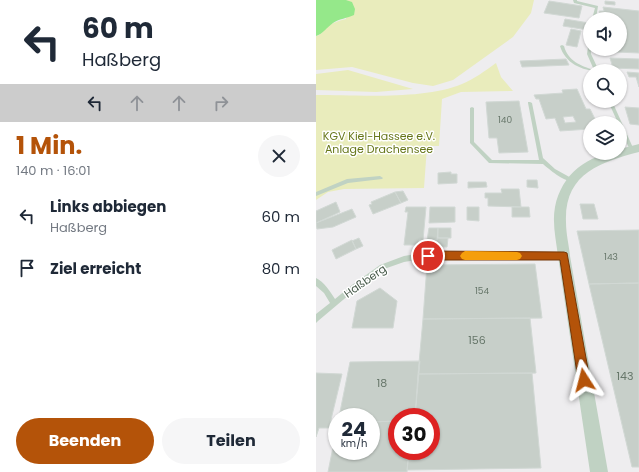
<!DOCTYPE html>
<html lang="de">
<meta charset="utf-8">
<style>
body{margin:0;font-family:Poppins,sans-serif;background:#f6f6f7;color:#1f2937;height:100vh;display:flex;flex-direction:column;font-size:15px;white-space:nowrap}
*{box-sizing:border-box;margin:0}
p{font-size:13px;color:#747a83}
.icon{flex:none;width:22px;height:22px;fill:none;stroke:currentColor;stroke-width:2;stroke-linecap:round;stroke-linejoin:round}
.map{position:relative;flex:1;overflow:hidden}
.sheet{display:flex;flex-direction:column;background:#fff;width:316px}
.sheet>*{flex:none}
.guide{background:#fff;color:#1f2937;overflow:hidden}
.fabs{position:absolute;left:267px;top:12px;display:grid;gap:8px}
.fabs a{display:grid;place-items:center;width:44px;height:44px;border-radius:50%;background:#fff;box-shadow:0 1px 3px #0004;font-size:20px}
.speed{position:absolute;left:12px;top:408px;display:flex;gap:8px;font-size:20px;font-weight:700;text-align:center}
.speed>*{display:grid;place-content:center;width:52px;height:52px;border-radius:50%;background:#fff;box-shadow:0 1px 3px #0004;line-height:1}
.speed small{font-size:10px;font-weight:400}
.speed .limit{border:6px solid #d22;background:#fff;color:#111}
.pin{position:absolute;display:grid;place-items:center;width:34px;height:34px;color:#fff;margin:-17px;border:2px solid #fff;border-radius:50%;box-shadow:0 1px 4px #0007}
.me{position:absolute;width:44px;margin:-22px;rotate:351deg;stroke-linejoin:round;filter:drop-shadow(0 0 3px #0008)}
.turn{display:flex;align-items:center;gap:14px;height:84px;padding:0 16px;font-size:18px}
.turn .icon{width:52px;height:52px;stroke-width:2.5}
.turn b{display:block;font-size:28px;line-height:34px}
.lanes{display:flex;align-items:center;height:38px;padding:0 16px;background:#0003;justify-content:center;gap:20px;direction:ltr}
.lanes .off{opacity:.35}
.round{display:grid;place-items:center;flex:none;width:42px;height:42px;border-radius:21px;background:#f6f6f7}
.headline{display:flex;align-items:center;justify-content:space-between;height:68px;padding:0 16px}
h1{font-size:24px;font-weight:700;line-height:30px;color:#b45309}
.button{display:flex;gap:8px;margin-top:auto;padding:8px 16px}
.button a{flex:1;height:46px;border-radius:24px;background:#b45309;color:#fff;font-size:16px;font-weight:700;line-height:46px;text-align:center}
.button a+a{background:#f6f6f7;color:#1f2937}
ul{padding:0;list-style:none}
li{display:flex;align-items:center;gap:12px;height:52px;padding:0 16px}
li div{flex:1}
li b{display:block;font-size:15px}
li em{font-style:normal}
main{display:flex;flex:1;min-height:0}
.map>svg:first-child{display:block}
.green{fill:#e9ecbc}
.water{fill:#95e88a}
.building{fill:#c7cfc9;stroke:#d1d8d4;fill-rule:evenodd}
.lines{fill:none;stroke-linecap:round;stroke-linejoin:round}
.lane{fill:#c0d2c3;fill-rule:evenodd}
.street{fill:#c0d2c3;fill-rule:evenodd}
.route{fill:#b45309;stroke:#753606}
.slow{fill:#f59e0b}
.labels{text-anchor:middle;stroke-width:3;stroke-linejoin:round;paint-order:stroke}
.number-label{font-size:9px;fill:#667669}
.park-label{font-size:11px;fill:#67771a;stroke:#fff}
.street-label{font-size:11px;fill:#465949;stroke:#fff}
.near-number-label{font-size:11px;fill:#667669}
</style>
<main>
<section class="sheet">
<div class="guide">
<div class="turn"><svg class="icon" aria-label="left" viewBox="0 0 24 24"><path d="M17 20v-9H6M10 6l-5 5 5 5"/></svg><div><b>60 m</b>Haßberg</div></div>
<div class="lanes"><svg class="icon" aria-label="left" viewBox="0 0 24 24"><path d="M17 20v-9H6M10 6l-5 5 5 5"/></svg><svg class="icon off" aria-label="ahead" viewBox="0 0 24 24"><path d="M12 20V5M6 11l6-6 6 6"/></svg><svg class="icon off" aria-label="ahead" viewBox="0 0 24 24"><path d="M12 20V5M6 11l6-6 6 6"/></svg><svg class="icon off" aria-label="right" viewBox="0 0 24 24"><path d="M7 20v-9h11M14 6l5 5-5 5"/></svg></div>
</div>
<div class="headline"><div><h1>1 Min.</h1><p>140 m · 16:01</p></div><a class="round"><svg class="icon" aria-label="close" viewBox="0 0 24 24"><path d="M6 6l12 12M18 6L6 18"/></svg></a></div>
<ul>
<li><svg class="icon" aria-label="left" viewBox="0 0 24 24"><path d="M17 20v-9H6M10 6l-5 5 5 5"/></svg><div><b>Links abbiegen</b><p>Haßberg</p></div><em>60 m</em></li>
<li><svg class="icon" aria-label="arrive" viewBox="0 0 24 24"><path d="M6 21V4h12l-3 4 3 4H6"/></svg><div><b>Ziel erreicht</b></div><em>80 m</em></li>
</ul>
<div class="button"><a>Beenden</a><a>Teilen</a></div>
</section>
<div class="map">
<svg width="323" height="472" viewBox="0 0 323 472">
<rect width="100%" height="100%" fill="#eeedef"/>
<!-- green -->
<path class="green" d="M30,0H218L215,13L197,37L137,80L117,86L97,83L36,67L0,70V36C5,35 6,32 10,28C15,23 22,21 30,19L32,1Z
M180,63L185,77L197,91L145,92L126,99L123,146H111L108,188L28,189L12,192L0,200V95C41,95 109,100 146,84C158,79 169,71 180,63Z
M32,70L97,89L60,92L0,90V74Z"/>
<!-- water -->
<path class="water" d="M0,0H30L36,2L39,9L38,15C32,18 22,19 17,23C11,27 7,34 0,36Z"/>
<!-- building -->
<path class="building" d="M233,1L266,6L263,18L228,13Z
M289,1L299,2V5L289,4Z
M287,7L323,11V53L300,52L299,49H304V19H290L289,16H285L283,11H288Z
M249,19L273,23L272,30L247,26Z
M255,29L265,31L261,47L250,45Z
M294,58L323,59V69L297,68Z
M250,59L253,65L206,67L204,61Z
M311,72L323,73V87L320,77H313Z
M261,89L270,109H274L281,123H274V129L244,131L239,118L230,119L223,99H220L218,95L247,93L246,90ZM257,116L260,122L249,123L247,117Z
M203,101L212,152L183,153L181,138H173L170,102Z
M309,107L323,108V125L314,124Z
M135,172V174H141V183L122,184V173Z
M211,180H221L222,188L211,187Z
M152,182H170L171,187L152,188Z
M185,189H203L205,207L172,206V198H169V193H186Z
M87,191L92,200L85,203L79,192Z
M79,192L85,203L57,214L53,205L56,204L55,202Z
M20,202L24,212L0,223V211Z
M264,204H278L282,219H267Z
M90,207H110L107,240H103V245H88L92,212H89Z
M114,207H139V222L113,223Z
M151,207H163V221L151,220Z
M196,207H213L214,217H196Z
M36,209L40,217L17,227L1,229L0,223Z
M113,228H122L121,240H111Z
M122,228H135V238H122Z
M323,230V283L273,284L261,231Z
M43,238L47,246L40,249L36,241Z
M122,238H132L131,247H112V240H121Z
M36,240L40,249L20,259L16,250Z
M219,264L226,318L107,319L111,265Z
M323,283V467H316L273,284Z
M64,288L81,301L77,328H36L41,301Z
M214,318L220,373L102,374L107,319Z
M104,361L99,417H81V421L55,422V417H23L34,362Z
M0,373L26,374L13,428H3L0,437Z
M216,373L225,468L91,470L93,451H115V417H99L102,374Z
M81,421V451H93L91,472H12L21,427V451H55V422Z"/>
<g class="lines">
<!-- lane -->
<path class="lane" d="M257,0H261V1L282,6L280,19H276L279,8L258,3Z
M273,40H274L275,54L283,71C266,71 249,63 244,46L246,45L248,46C252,61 265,66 278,70L271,54Z
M292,101H296L318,150V151L316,152L314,150L304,129V123H302Z
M212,102H214L216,103L227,158L239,169L257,179L258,180L257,181C248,182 234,170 227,164L173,163L154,143V108L156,107L158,108V142L176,160H223L212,103Z
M64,176L67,178L66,179L32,183L0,196V192L31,179Z
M112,252L248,253L250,254L251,256L250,258L248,259L112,258L88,262L68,269L40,289L2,321L0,323V314L14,303L8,293L0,286V278C8,282 14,291 19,299L36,285L64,265L88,256Z"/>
<!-- street -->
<path class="street" d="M323,144V152C284,162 248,174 250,222C250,234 253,245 254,256L292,472H274L242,256C240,240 236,223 239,207C245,175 272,153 304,153V149Z"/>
</g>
<!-- route -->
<path class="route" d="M112,251L248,252L251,253L274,380L272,384L268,385L264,384L262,380L244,260H112L108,259L107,256L108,252Z"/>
<!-- slow -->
<path class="slow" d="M149,251L201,252L204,253L206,256L204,259L201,260H149L146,259L144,256L146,253Z"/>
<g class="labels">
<!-- number labels -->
<g class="number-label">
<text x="189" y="123">140</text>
<text x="295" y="260">143</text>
<text x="166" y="294">154</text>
</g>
<!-- park labels -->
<g class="park-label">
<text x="63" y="140">KGV Kiel-Hassee e.V.<tspan x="63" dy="13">Anlage Drachensee</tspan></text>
</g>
<!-- street labels -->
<g class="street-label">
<text transform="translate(49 281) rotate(-35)" y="4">Haßberg</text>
</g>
<!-- near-number labels -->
<g class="near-number-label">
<text x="161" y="344">156</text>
<text x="309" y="380">143</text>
<text x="66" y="387">18</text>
</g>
</g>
</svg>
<div class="fabs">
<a><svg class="icon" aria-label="sound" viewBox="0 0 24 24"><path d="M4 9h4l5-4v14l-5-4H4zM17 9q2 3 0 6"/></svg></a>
<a><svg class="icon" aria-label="search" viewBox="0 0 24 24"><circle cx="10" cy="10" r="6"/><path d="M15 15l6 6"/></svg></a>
<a><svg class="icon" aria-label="layers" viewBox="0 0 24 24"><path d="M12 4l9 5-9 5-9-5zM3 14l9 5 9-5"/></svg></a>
</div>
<div class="speed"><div>24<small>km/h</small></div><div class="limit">30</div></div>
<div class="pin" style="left:112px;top:256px;background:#d93025"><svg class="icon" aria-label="arrive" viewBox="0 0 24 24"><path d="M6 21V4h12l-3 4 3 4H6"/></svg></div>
<svg class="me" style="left:268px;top:380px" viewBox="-20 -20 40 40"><path d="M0-17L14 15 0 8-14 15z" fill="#b45309" stroke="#fff" stroke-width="4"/></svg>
</div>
</main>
